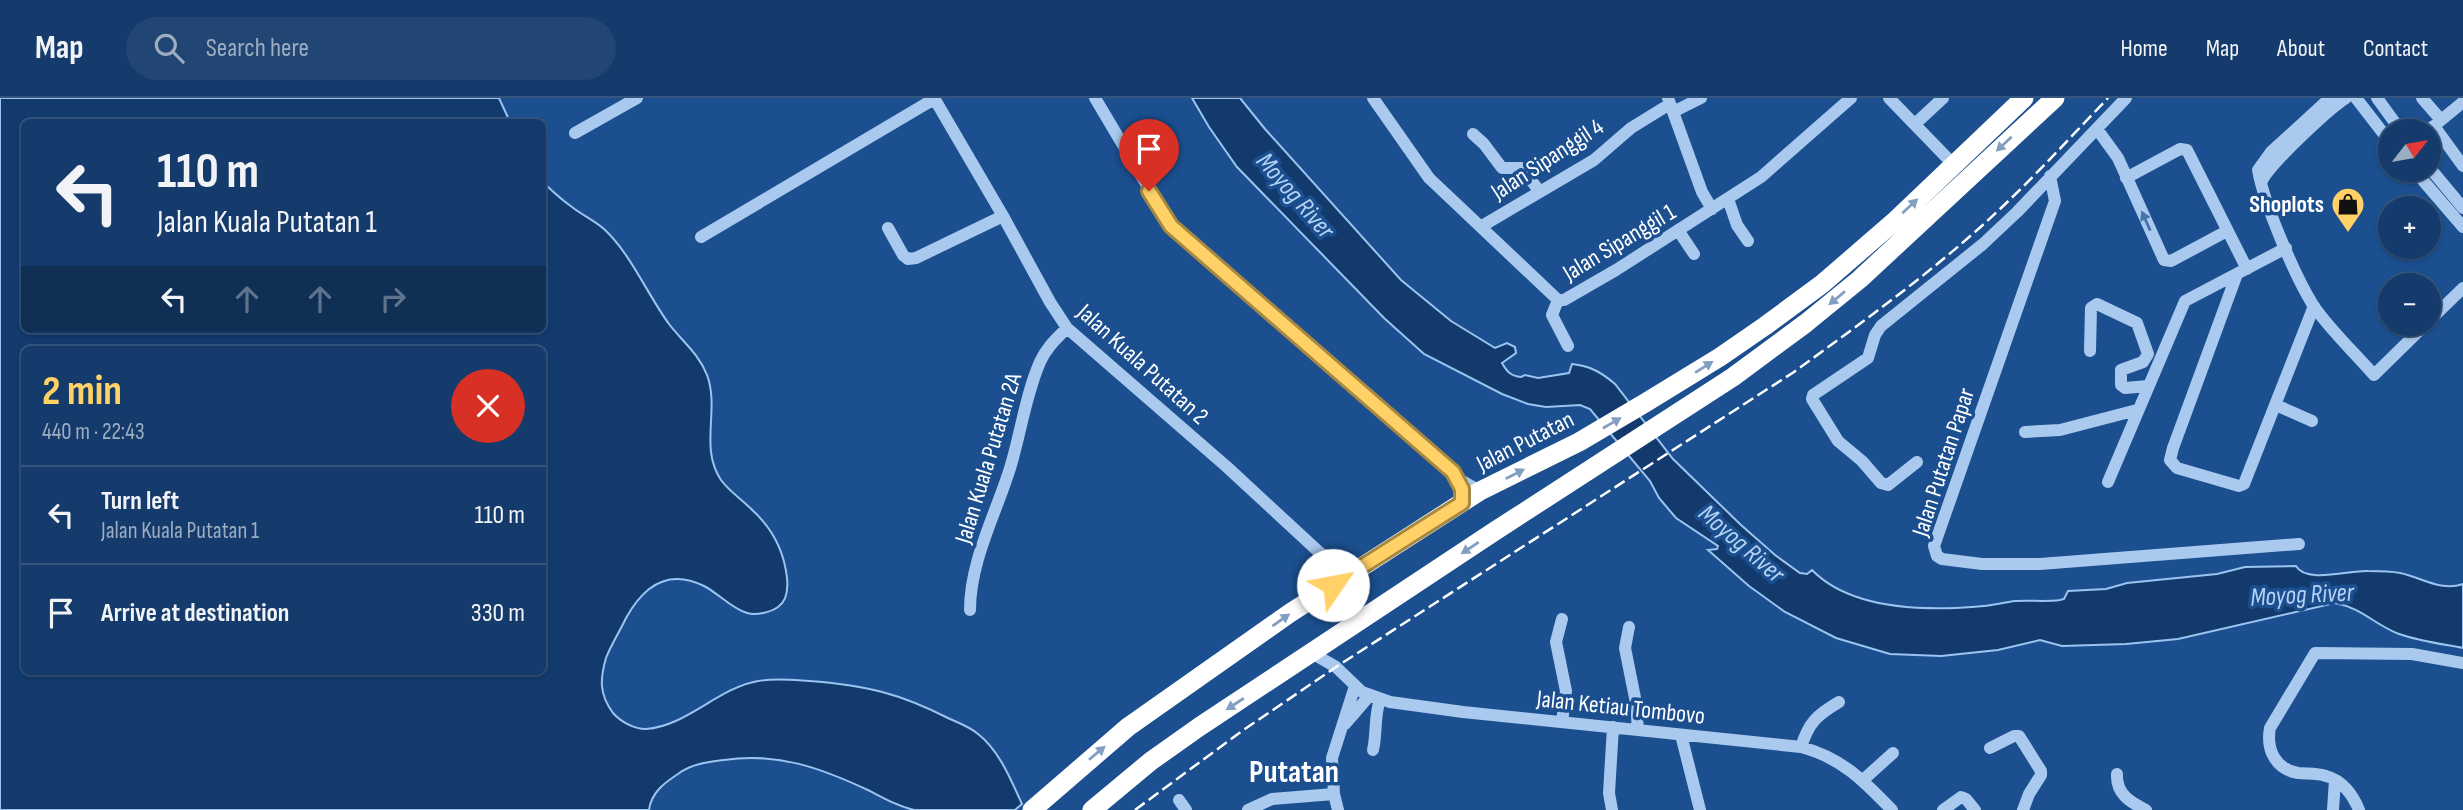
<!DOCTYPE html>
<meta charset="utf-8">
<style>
body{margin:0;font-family:"Sofia Sans Condensed",sans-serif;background:#214673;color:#f1f3f6;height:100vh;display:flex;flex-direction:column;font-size:26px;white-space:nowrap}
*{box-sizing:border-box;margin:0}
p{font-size:23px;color:#9dadc1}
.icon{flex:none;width:38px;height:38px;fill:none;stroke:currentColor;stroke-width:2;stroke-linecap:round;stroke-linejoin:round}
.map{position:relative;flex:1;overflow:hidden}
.sheet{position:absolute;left:21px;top:248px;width:525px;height:329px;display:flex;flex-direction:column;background:#143b6b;border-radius:10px;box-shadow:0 2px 5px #0004,0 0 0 2px #33557e}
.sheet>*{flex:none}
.banner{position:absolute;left:21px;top:21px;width:525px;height:214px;border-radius:10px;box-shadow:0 2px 5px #0004,0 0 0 2px #33557e;background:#143b6b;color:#f1f3f6;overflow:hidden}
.needle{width:46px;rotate:59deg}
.fabs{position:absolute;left:2378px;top:21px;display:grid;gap:14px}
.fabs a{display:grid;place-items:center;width:63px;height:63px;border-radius:50%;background:#143b6b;box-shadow:0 2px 5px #0004,0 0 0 2px #33557e;font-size:35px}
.pin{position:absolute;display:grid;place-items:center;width:60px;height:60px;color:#fff;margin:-72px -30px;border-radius:50% 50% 50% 0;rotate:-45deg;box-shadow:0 0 7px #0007}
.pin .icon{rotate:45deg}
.me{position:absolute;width:77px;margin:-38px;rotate:57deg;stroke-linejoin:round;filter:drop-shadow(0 0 5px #0008)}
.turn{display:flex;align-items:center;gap:24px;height:147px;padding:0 21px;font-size:32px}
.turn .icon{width:91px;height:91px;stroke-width:2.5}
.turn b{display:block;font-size:49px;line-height:60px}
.lanes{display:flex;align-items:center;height:66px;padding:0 21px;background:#0003;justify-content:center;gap:35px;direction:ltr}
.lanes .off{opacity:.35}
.round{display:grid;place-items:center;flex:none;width:74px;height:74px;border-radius:37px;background:#214673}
.head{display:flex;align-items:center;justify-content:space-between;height:119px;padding:0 21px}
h1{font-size:42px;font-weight:700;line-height:52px;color:#ffd166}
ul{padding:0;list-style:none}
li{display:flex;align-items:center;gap:21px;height:98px;padding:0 21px;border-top:2px solid #33557e}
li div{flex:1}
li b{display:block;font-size:26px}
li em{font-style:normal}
header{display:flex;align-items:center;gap:42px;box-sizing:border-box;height:98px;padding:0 35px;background:#143b6b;border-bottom:2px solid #33557e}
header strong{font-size:33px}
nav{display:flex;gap:38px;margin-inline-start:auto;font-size:24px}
.search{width:490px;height:63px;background:#214673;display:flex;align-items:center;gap:18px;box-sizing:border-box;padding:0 24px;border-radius:38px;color:#9dadc1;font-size:26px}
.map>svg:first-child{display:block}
.water{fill:#123a6d;stroke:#9cc4f0;stroke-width:2;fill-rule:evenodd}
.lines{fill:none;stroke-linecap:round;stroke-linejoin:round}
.minor{stroke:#a9c9ee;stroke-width:12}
.highway{stroke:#fff;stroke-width:19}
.rail{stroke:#fff;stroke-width:2.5;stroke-dasharray:12 5;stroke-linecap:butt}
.oneway{fill:#829ec1}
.oneway2{fill:#4674ac}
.route-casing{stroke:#a68842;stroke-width:18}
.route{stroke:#ffd166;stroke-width:12}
.labels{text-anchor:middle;stroke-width:7;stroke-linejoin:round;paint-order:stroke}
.street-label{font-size:24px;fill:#fff;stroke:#1b4f8f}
.poi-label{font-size:24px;font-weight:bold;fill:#fff;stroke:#1b4f8f;text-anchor:end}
.water-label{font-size:26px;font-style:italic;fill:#b5d3f5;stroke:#1b4f8f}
.district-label{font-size:32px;font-weight:bold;fill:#fff;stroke:#1b4f8f}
</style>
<header>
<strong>Map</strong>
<div class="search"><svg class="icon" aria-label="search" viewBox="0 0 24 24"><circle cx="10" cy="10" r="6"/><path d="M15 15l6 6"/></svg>Search here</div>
<nav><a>Home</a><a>Map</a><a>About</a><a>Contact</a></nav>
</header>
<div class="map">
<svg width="2463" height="712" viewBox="0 0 2463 712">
<rect width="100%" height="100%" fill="#1b4f8f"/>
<!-- water -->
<path class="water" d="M0,0H499L510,24H24V231H542L543,84C552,93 562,102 572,109C582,117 594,122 604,131C631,156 647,196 669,226C682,243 699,256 707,277C720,312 699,349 721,382C729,393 740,400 749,409C771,428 784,452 787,480C788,490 787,503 778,509C771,514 756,518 747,515C732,511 718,495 704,488C668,470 643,489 626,520C620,533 611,547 606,560C600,581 599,596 613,615C621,624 634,631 646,631C687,628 718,590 758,583C774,580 793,582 809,583C865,587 899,595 950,621C959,625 970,629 978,636C999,652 1011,682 1022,706L1015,712H914C898,708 885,701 870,693C821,670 778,654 724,662C708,664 691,666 678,676C664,685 651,695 649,712H0ZM24,252H542V574H24Z
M1192,0H1240L1265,31L1401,182L1451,223L1495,250L1507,245L1515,249L1516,255L1502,265C1507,274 1511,278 1521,279L1525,277L1538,280L1569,275L1572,266C1590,268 1601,274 1615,286L1673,361L1741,427L1775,457L1800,475L1807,476L1812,472C1852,513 1930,513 1984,508C1994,507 2005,504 2016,503C2031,502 2045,504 2060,502L2064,501L2068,493L2106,491L2127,485L2217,476L2245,469L2296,468C2306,486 2350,472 2368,473C2379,473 2390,473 2400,475C2421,479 2441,494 2463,486V550C2442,546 2419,543 2399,536C2375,527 2362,510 2335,505L2178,541L2126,546L2062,548L2040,542L1998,552L1941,558L1890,556L1836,540L1785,514L1749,488L1708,452L1717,451L1718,448L1676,420L1659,400L1650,383L1590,311L1580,307L1546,309L1528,306L1502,296L1424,256L1384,220L1237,69L1209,29Z"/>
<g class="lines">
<!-- minor -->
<path class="minor" d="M934,0L1003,118L1050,204L1067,230L1227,369L1320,455L1354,473
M1095,0L1171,128L1462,383L1480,393
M1373,0L1429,80L1558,202
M1668,0L1702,94L1712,111
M1889,0L1954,67
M2330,0L2271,54L2258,72C2264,106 2295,178 2313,207C2330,232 2354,254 2374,277L2426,226
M2356,0L2390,44
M2377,0L2401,33
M2422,0L2441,22
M1673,14L1701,0
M1915,26L1943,0
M2434,28L2463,68
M2097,31L2118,60L2164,162L2171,163L2227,133
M2424,33L2434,28L2463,4
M575,35L637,0
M1473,36L1484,46L1502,70H1522L1540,94
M2429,69L2463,110
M2414,72L2463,129
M2050,78L2055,103L1934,448L1937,458L1942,461L1982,466H2040L2299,446
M2126,80L2180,51L2187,52L2247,171
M2261,85C2267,68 2329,11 2346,0
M1728,101L1737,127L1748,143
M1482,128L1594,62L1631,30L1670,6
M888,130L903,157L908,161L916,160L1003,118
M1678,132L1694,156
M701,139L934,1
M2237,176L2173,350L2170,362L2177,370L2239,388L2244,386L2314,208
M1558,202H1564L1616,172L1761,79L1851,0
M1558,202L1552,217L1568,248
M2429,223L2463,190
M2090,253L2091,210L2097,206L2137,225L2148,256L2143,264L2121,272V287L2125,290L2148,288
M2276,307L2312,323
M2025,334L2060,332L2137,312
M1917,364L1888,387L1881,385L1862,363L1838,343L1812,301L1813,297L1868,260L1875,237L1881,228L1983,146L2017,114L2126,0
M2108,384L2185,203L2286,150
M970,512C970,462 997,414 1011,367C1021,333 1026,296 1040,264C1046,250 1057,240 1067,230
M1629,529L1625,550L1636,605L1638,632
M1312,555L1336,569L1362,594L1390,604L1463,614L1801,649C1842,660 1863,682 1892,712
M1562,624L1566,593L1556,544L1562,521
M1345,626L1370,597
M1681,637L1700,712
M1801,649C1809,624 1817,617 1839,604
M1990,650L2014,638H2019L2041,673V677L2029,696L2023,712
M1373,652C1377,635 1374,618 1380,602
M2117,676C2116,696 2130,704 2146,712
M1863,682L1893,655
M1179,702L1186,712
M1248,712L1272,701L1334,696
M1338,712L1334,696L1332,660L1355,588
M1612,712L1609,695L1613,629
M1943,712L1961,699L1966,701L1975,712
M2333,712L2335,682
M2359,712C2353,697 2342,682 2326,678C2317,675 2307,676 2298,675C2275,671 2266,651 2270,630L2315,555L2412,556L2463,565"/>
<!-- highway -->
<path class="highway" d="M1032,712L1128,629L1290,515L1480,393L1579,344L1645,305L1720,259L1765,228L1822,186L1896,122L2024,0
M1092,712L1151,663L1199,629L1495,433L1733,279L1806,225L1860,181L2055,0"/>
<!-- rail -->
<path class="rail" d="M1135,712L1242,633L1336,569L1794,274C1853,231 1913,188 1968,140C2018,97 2062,48 2108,0"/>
</g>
<!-- one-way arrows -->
<defs><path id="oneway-solid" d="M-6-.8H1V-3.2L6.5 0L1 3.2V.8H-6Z" transform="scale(1.75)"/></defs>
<g class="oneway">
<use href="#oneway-solid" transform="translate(2004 46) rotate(137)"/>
<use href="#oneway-solid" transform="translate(1910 108) rotate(-43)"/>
<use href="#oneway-solid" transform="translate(1837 200) rotate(140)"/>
<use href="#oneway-solid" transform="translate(1704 269) rotate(-32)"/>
<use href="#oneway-solid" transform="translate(1612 325) rotate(-30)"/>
<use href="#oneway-solid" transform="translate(1515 376) rotate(-27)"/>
<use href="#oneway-solid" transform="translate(1470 450) rotate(146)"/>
<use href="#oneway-solid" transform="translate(1281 522) rotate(-35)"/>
<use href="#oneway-solid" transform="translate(1235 606) rotate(147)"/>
<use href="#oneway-solid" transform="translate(1097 655) rotate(-40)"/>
</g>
<use class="oneway2" href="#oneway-solid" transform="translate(2146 123) rotate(-114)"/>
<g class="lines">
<defs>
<path id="route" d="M1149,93L1171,128L1453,374L1462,391V405L1333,487"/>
</defs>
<!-- route casing -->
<use href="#route" class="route-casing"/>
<!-- route -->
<use href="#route" class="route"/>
</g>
<!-- icons -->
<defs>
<symbol id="shop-pin" viewBox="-11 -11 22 30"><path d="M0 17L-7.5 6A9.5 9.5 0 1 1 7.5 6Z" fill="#ffd166" stroke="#1b4f8f"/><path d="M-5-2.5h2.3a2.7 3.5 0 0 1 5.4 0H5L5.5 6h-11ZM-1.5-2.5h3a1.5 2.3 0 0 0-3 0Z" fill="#111"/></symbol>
</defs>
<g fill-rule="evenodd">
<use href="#shop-pin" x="2329" y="87" width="38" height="52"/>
</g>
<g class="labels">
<!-- street labels -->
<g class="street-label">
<text transform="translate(1547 61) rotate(-33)" y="8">Jalan Sipanggil 4</text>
<text transform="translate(1619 144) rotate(-31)" y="8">Jalan Sipanggil 1</text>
<text transform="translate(1143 266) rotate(42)" y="8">Jalan Kuala Putatan 2</text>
<text transform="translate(1525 343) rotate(-27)" y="8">Jalan Putatan</text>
<text transform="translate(988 360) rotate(-73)" y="8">Jalan Kuala Putatan 2A</text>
<text transform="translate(1943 364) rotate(-72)" y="8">Jalan Putatan Papar</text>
<text transform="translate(1621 609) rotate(6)" y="8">Jalan Ketiau Tombovo</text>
</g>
<!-- poi labels -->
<g class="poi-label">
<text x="2324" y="114">Shoplots</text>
</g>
<!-- water labels -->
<g class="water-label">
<text transform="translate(1296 97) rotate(49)" y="9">Moyog River</text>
<text transform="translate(1742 445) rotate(41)" y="9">Moyog River</text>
<text transform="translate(2302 496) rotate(-3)" y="9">Moyog River</text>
</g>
<!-- district labels -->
<g class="district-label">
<text x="1294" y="684">Putatan</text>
</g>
</g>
</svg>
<div class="fabs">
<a><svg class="needle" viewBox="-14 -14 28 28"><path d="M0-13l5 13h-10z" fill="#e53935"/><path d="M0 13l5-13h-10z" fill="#9dadc1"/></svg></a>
<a>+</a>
<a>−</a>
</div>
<div class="pin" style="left:1149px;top:93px;background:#d93025"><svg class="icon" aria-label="arrive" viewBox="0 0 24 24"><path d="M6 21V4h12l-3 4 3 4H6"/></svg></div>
<svg class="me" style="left:1333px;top:487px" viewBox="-20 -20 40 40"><circle r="19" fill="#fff"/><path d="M0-13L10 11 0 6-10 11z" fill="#ffd166"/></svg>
<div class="banner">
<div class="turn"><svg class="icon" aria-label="left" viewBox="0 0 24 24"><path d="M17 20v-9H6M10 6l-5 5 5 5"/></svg><div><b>110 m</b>Jalan Kuala Putatan 1</div></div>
<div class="lanes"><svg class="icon" aria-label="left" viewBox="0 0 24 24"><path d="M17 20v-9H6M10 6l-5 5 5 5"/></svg><svg class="icon off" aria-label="ahead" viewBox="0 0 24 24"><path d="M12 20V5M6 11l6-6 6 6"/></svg><svg class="icon off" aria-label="ahead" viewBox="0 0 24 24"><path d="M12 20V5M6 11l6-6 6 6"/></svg><svg class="icon off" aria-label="right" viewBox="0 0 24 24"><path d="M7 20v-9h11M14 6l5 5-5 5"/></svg></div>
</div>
<section class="sheet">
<div class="head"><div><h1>2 min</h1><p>440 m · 22:43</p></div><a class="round" style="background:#d93025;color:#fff"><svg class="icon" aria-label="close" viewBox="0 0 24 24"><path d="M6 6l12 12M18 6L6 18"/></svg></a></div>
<ul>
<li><svg class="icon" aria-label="left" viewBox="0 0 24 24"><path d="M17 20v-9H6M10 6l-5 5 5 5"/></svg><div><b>Turn left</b><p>Jalan Kuala Putatan 1</p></div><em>110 m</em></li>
<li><svg class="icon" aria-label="arrive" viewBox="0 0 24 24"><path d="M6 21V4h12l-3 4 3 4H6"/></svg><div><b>Arrive at destination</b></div><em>330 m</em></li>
</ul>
</section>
</div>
